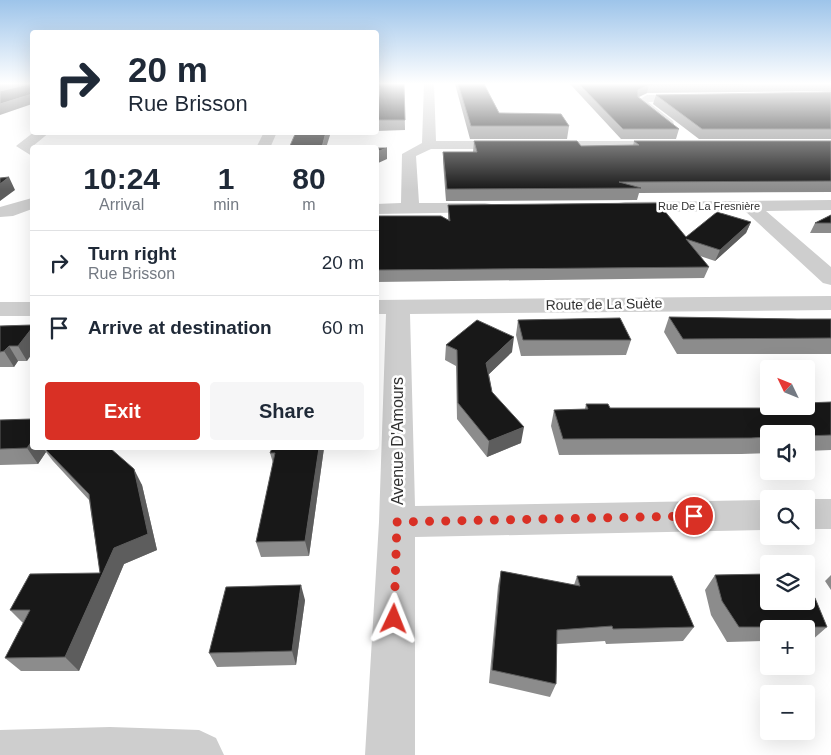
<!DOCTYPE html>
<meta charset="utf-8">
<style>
body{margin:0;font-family:Arial,sans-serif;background:#f6f6f7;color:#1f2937;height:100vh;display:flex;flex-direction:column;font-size:19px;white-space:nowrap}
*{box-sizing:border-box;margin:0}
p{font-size:16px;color:#747a83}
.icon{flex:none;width:28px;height:28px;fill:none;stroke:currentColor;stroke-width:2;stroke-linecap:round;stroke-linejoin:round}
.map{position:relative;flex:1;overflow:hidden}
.panel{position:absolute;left:30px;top:145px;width:349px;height:305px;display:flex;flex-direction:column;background:#fff;border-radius:5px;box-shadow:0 5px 20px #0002}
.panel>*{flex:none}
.banner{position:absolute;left:30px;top:30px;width:349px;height:105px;border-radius:5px;box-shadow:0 5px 20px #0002;background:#fff;color:#1f2937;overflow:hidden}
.needle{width:32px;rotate:313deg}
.fabs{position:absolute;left:760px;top:360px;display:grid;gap:10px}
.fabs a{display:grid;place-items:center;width:55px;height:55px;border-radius:5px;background:#fff;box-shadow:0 5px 20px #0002;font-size:25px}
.pin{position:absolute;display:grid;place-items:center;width:42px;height:42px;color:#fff;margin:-21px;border:2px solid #fff;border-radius:50%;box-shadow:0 1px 5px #0007}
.me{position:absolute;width:55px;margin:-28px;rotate:2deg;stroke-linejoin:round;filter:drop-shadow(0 0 4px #0008)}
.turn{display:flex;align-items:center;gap:18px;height:105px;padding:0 15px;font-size:22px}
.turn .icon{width:65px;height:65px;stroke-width:2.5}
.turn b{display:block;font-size:35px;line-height:42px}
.eta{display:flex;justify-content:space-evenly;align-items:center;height:85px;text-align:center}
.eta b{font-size:30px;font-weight:700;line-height:35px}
.action{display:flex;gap:10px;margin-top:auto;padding:10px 15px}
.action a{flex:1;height:58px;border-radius:5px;background:#d93025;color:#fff;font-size:20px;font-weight:700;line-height:58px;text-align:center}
.action a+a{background:#f6f6f7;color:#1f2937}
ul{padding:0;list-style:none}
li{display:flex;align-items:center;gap:15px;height:65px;padding:0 15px;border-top:1px solid #e0e1e3}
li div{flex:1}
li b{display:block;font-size:19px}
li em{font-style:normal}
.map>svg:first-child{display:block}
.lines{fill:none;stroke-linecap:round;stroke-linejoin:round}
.minor{fill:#cecece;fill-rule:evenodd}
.wall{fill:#8c8c8c}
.shaded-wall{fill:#5d5d5d}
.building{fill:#181818;stroke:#5d5d5d}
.route{stroke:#d93025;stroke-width:9;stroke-dasharray:0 16.2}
.labels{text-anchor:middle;stroke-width:5;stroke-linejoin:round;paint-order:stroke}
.far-street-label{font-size:11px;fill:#313131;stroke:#fff}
.street-label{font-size:14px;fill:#313131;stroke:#fff}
.near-street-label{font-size:16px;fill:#313131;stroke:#fff}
</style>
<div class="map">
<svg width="831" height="755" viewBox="0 0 831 755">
<rect width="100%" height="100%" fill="#fff"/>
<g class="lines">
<!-- minor -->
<path class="minor" d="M424,84H434L436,141H670L677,145L670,149H431L416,156L419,203H485L491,204L494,208L491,212L376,214V204L401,203L402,154L422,143Z
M807,84H820L831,89V96Z
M647,95H692L698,98L692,101L648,102L673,121L674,124L673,127H663L635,102Z
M34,132H50L33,146L35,148H32V156L16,146Z
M264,132H277L270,148H256Z
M32,198V209L13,216L0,217V207Z
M831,200V210L766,211L831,267V285L823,283L745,211L625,212L619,211L616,207L619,203L625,202Z
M831,296V310L410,314L415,506L769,500V530L415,537V755H365L379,522L386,314H376V300Z
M0,302H32V316H0Z
M806,499H831V529H806Z
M110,727L199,730L216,738L224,755H0V730Z"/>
</g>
<!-- wall -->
<path class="wall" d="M376,84H404L405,130L376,131V117L379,98H376Z
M455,84H484L499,113L569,126L567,139H470Z
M570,84H831V91L647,93L639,97L679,129L676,139H621Z
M831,92V139H699L653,104L656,95Z
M474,141L581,146H633L634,141H831V192L639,193L637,200L446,201L443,162V152H473Z
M448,205L686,237L751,222L746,233L715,261L700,256L709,267L704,278L376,282V216L448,220Z
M831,215V233H810L815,223Z
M669,317L798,319H831V354H677L664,332Z
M518,320L631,340L626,355L521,356L516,335Z
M32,325L27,361H18L14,367H0V326Z
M446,345L512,352L489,374L492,392L521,443L487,457L457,419L456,366L445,360Z
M831,402V450L806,451V434H769V453L741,454L559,455L551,426L554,410L585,409L586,404L610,408H763L764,405Z
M0,420L32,448H110L142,485L157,550L124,564L79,671H21L5,658L23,623L10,610L100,573L89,500L53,461L46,452L38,464L0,465Z
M324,448L309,556L261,557L256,542L273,463L270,453Z
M501,571L574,585L577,576L694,627L683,641L606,644L605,641L557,644L556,684L550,697L489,683L498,586Z
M715,575L827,627L811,641H806V629H769V641L727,642L711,615L705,590Z
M831,575V590L825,581Z
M305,600L296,665L217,667L209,653Z"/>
<!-- shaded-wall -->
<path class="shaded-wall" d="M0,84H29L0,91Z
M649,85L647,93L636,98L638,90Z
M32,94V104L0,115V104Z
M326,132H331L326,148H322Z
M387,148V159L376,164V152Z
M9,177L15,190L0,201V184Z
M751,222L746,233L715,261L720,250Z
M32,328V354L27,361L18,346Z
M514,337L512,352L485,378L486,363Z
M9,346L18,361L14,367L4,351Z
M524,427L521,443L487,457L489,441Z
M32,441V448H43L46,452L38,464L27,448Z
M319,448H324L309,556L305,541Z
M134,469L142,485L157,550L124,564L79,671L65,657L114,548Z
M301,585L305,600L296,665L292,651Z"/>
<!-- building -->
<path class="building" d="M29,84H32V94L0,104V91Z
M376,84H404L405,120H376L380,88H376Z
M458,84H484L499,113L561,114L569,126H471Z
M579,84H743L649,85L638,90V97L679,129H623Z
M831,92V129H702L656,95Z
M296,132H326L322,147L361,148H289Z
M474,141H577L581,146L639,145L634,141H831V181L619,182L641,188L447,189L443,152H477Z
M376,148H387L376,152Z
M9,177L0,184V178Z
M658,203L686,237L717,212L751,222L720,250L686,239L709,267L376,270V216H441L450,221L448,205Z
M831,215V223H815Z
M669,317L798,319H831V338L683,339Z
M620,318L631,340H523L518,320Z
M477,320L514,337L486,363L492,392L524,427L489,441L458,403L457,350L446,345Z
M32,325V328L18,346H9L4,351L0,352V326Z
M831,402V435L806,436V434H769V437L751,438L563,439L554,410L588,409L586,404H608L610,408H767L764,405L769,404V406H806V403Z
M32,419V441L27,448L0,449V420Z
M44,448H110L134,469L148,534L114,548L65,657L5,658L30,610H10L30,574L100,573L89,494Z
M272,448H319L305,541L256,542L275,453H270Z
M501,571L580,586L577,576H672L694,627L613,629L612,626L557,630L556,684L492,670Z
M769,574V601H806V587L815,598L827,627H739L722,601L715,575Z
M301,585L292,651L209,653L226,587Z"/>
<!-- sky -->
<linearGradient id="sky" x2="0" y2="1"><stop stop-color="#9dc4ea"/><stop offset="0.44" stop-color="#fff"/><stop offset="1" stop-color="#fff" stop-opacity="0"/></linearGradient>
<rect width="831" height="190" fill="url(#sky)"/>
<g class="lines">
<!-- route -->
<path class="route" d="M394,619L397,522L694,516"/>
</g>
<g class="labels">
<!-- far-street labels -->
<g class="far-street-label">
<text x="709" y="210">Rue De La Fresnière</text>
</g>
<!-- street labels -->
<g class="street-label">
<text transform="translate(604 304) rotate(-1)" y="5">Route de La Suète</text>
</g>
<!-- near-street labels -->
<g class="near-street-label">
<text transform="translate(397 441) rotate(-90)" y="6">Avenue D'Amours</text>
</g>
</g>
</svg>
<div class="fabs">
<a><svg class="needle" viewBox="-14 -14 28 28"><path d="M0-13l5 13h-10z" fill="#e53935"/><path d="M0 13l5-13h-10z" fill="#747a83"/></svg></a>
<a><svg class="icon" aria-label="sound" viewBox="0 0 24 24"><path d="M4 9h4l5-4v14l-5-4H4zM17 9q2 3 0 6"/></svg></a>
<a><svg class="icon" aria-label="search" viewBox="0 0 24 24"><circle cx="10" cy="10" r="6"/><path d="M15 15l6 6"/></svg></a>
<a><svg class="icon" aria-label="layers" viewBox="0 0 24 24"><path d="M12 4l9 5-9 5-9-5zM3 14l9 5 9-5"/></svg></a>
<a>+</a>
<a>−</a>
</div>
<div class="pin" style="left:694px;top:516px;background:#d93025"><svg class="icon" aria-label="arrive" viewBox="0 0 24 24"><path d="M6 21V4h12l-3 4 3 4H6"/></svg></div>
<svg class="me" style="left:394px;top:619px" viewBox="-20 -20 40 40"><path d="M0-17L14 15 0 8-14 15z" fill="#d93025" stroke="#fff" stroke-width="4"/></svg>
<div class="banner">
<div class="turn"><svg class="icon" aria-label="right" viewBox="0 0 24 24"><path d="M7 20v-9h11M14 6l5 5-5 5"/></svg><div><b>20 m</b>Rue Brisson</div></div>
</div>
<section class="panel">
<div class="eta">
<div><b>10:24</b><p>Arrival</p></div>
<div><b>1</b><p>min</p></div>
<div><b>80</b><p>m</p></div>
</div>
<ul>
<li><svg class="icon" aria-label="right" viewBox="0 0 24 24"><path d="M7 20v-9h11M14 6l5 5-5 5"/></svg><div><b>Turn right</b><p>Rue Brisson</p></div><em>20 m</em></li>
<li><svg class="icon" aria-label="arrive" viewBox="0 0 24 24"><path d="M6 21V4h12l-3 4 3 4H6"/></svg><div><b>Arrive at destination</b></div><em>60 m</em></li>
</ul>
<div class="action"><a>Exit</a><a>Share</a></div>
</section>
</div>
